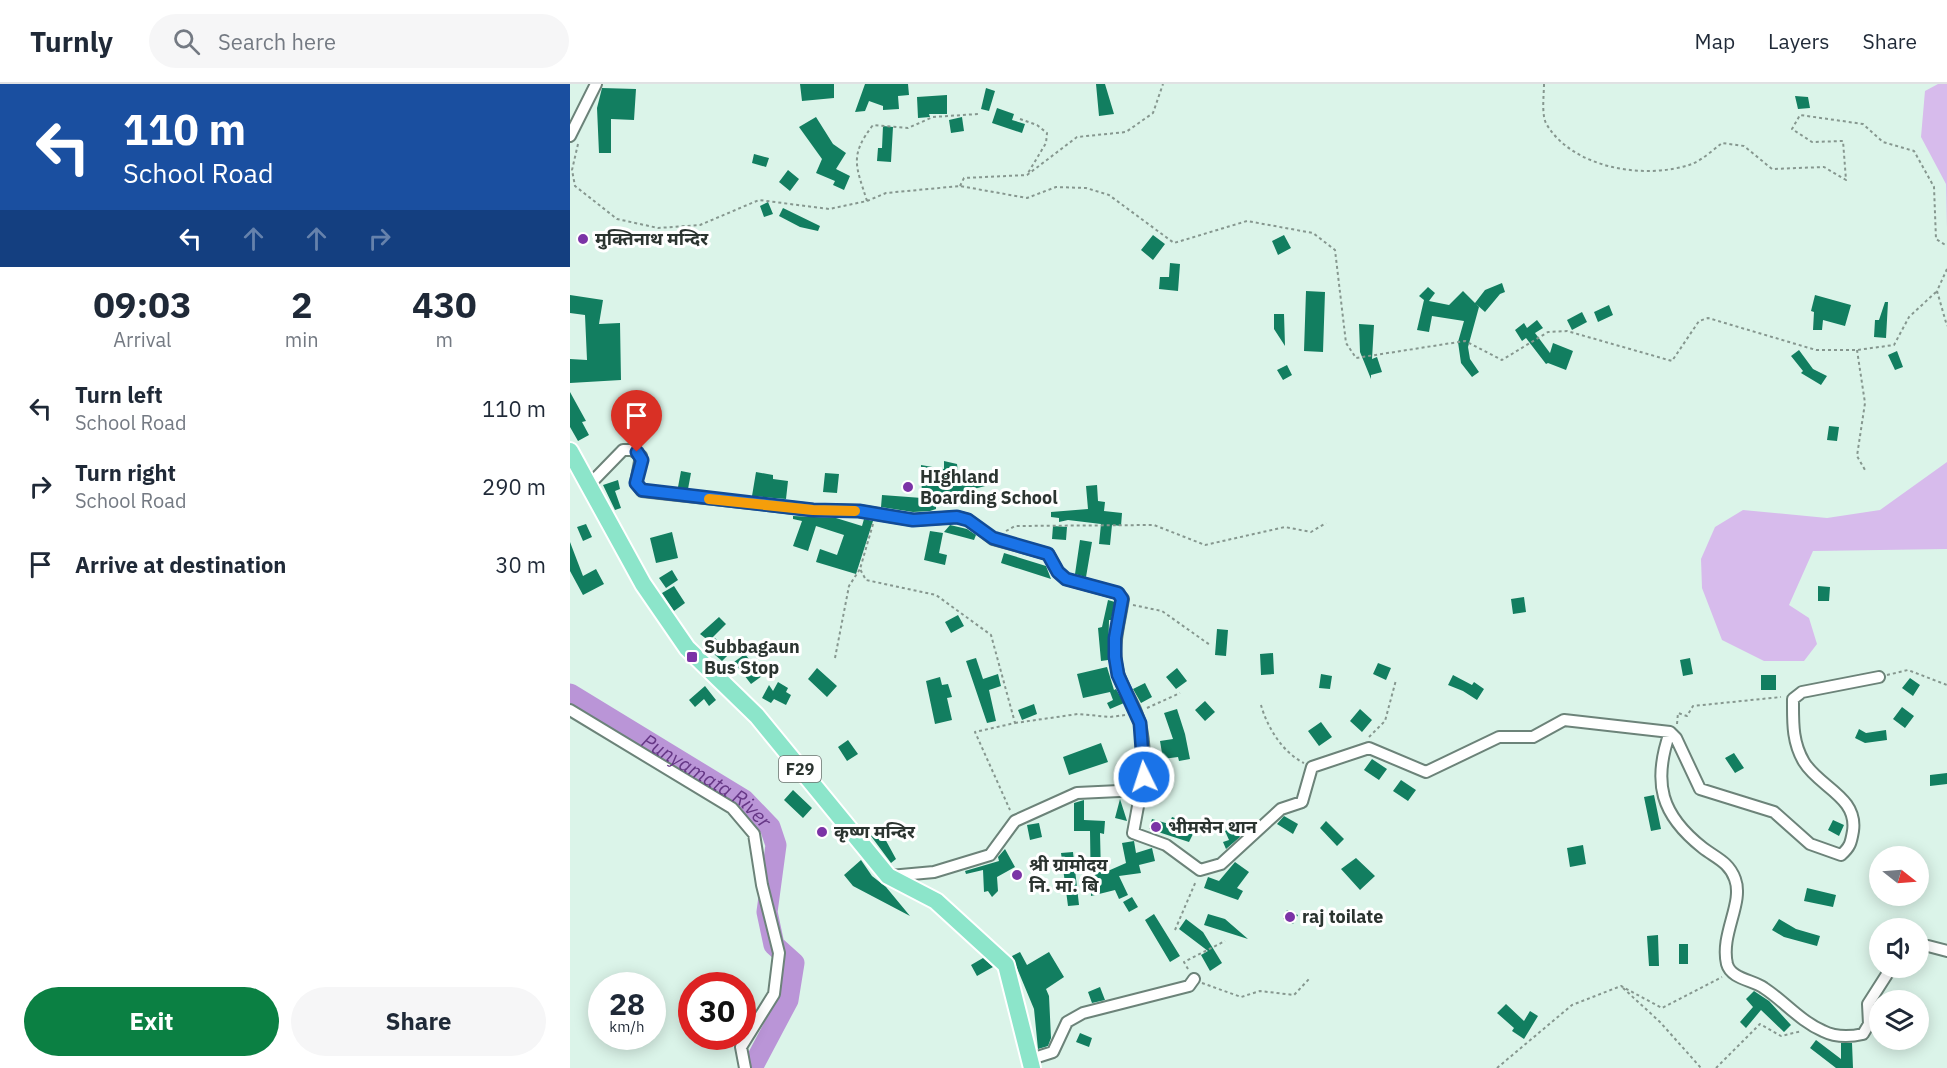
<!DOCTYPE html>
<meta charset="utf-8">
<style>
body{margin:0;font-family:"IBM Plex Sans","Noto Sans Devanagari",sans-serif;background:#f6f6f7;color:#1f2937;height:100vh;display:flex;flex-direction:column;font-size:22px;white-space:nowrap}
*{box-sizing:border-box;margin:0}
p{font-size:20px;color:#747a83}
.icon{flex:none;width:33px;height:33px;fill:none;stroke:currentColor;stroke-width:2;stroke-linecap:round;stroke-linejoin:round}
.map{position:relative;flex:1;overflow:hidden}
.details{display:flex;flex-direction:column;background:#fff;width:570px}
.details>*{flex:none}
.banner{background:#1a4fa0;color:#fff;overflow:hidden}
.needle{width:39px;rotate:107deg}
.tools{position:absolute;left:1299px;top:762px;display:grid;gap:12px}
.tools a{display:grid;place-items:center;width:60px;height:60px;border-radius:50%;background:#fff;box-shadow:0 3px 15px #0003;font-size:30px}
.speed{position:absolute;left:18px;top:888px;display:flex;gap:12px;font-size:30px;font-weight:700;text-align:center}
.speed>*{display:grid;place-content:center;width:78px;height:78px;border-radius:50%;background:#fff;box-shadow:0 3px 15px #0003;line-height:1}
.speed small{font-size:15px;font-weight:400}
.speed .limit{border:9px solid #d22;background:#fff;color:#111}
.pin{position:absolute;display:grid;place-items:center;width:51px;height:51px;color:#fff;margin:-62px -26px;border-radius:50% 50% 50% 0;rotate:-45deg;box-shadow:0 0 6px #0007}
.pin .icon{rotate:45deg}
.me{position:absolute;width:66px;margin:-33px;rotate:356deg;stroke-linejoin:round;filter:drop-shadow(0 0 4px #0008)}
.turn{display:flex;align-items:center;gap:21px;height:126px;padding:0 24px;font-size:27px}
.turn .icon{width:78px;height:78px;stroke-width:2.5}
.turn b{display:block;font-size:42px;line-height:51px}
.lanes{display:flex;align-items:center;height:57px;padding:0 24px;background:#0003;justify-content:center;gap:30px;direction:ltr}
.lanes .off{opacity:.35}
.eta{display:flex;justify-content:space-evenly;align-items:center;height:102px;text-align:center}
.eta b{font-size:36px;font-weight:700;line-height:42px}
.button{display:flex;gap:12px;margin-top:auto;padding:12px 24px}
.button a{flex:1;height:69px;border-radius:36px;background:#0b8043;color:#fff;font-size:24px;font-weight:700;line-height:69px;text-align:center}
.button a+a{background:#f6f6f7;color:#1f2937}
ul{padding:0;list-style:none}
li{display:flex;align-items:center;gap:18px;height:78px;padding:0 24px}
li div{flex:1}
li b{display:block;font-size:22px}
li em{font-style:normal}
header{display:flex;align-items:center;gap:36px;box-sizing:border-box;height:84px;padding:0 30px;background:#fff;border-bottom:2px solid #e0e1e3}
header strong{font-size:28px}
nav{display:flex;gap:33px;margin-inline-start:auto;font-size:21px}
.search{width:420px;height:54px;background:#f6f6f7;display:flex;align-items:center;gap:15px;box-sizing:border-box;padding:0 21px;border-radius:33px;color:#747a83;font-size:22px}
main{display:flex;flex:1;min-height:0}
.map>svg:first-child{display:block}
.green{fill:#d7bbec}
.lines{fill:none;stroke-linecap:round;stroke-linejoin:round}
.river{stroke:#ba95d7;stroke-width:21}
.building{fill:#127e60}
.street-casing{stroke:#6c8379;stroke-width:14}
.primary-casing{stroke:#fff;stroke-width:20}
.path{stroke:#86978f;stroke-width:2;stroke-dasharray:3 3;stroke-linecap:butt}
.street{stroke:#fff;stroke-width:10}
.primary{stroke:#8ce5ca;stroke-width:16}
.route-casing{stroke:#114b97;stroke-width:15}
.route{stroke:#1a73e8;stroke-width:10}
.slow{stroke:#f59e0b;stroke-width:10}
.poi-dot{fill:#7b33a6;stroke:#fff;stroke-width:2}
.labels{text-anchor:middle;stroke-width:6;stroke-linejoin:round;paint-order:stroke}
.shield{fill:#fff;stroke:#6b716e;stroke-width:1.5}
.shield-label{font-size:16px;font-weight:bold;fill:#2b3430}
.poi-label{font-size:18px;font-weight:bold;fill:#2b3430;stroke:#fff;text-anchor:start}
.water-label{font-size:20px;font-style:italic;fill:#663786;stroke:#fff}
</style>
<header>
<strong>Turnly</strong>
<div class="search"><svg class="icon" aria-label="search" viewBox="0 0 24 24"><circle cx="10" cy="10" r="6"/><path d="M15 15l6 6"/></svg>Search here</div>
<nav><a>Map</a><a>Layers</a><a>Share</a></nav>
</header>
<main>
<section class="details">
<div class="banner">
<div class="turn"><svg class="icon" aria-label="left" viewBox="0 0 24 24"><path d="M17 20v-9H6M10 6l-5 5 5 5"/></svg><div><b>110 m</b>School Road</div></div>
<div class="lanes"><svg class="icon" aria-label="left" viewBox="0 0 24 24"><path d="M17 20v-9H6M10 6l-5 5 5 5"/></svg><svg class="icon off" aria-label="ahead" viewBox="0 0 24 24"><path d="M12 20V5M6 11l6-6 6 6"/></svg><svg class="icon off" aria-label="ahead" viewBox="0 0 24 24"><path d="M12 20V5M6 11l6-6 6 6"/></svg><svg class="icon off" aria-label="right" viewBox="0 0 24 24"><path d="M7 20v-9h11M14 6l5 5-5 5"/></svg></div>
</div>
<div class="eta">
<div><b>09:03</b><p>Arrival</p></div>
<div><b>2</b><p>min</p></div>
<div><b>430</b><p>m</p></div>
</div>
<ul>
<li><svg class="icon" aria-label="left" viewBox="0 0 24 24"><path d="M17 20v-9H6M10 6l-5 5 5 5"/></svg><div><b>Turn left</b><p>School Road</p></div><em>110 m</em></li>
<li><svg class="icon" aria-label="right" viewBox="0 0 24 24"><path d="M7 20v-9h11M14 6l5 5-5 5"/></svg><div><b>Turn right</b><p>School Road</p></div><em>290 m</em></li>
<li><svg class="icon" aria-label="arrive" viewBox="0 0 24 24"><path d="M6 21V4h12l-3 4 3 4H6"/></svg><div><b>Arrive at destination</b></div><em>30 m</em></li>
</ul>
<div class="button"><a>Exit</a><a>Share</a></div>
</section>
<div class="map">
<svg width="1377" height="984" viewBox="0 0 1377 984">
<rect width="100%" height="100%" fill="#dbf4e9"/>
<!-- green -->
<path class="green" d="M1368,0H1377V144L1376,100L1351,53L1355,7Z
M1377,378V465L1243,467L1219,521L1239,534L1247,560L1234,577H1194L1152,556L1132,504L1131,475L1145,443L1173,426L1257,434L1310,426Z"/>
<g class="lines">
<!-- river -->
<path class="river" id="s1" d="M0,610L174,716L200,743L206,761L197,828L204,861L224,879L218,916L182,984"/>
</g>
<!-- building -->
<path class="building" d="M230,0H264V14L232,17Z
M295,0H338L339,11L328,12L329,25L313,26V22L299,17L295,27L285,28Z
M526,0H535L544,30L529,32Z
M32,4L66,5L64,36L41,35V69H29L27,24Z
M416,4L425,7L419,27L411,25Z
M377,11V30H359L360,33L348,34L347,13Z
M1225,12L1238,13L1240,24L1228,25Z
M427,24L444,30L442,36L455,40L452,49L422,39Z
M246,33L263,60L276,69L266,85L280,92L274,106L263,101L265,97L246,89L252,75L229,43Z
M392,33L394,47L381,49L379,36Z
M313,42L323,43L321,78L307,77L308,64H312Z
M184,70L199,74L196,83L182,79Z
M218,86L229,95L220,107L209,98Z
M198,118L203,130L194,133L190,122Z
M213,124L250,142L248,147L230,143L209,132Z
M583,151L595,160L583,176L571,166Z
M714,151L721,164L708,171L702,157Z
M600,179L610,180L608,207L589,205L590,193H599Z
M932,199L935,208L930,210L915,228L906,220L909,223L898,263L900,275L909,288L902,293L891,279L888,258L894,237L862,232L859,248L847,246L854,216L849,212L858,203L865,209L859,217L879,221L893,207L905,219L915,206Z
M736,207L755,208L753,268L734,267Z
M0,211L33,216L29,240L50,239L51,296L0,299V275L17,276L15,231L0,229Z
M1245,211L1281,221L1275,242L1253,236L1252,246H1243L1244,228L1241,227Z
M1315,218H1318L1316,254L1304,253L1305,236H1309Z
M1039,221L1043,231L1028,238L1024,228Z
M1012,228L1017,238L1002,246L997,236Z
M704,230H714L715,262L704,245Z
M967,236L973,244L965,249L980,269L983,259L1003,267L996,286L978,279L976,280L956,254L952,257L945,246L954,239L957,244Z
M789,240L804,241L802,275L807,273L812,288L801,291V295L790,268Z
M1229,266L1243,285L1257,292L1251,301L1231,289L1233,287L1221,272Z
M1327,267L1333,283L1325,286L1318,271Z
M717,281L722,291L713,296L707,286Z
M0,308L16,337L12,338L19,351L8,357L0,343Z
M1259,342L1269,343L1267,357L1257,356Z
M374,377L387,380L389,396L413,388L419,401L366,415V425L360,427L343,428L311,423L312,411L352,414L351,381L374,385Z
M111,387L121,389L118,405L108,403Z
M186,388L203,391V395L218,397L216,415L182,412Z
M255,389L269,390L267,409L253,408Z
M48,396L50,405L45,407L51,424L45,426L33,401Z
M527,401L528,417L535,418L534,427L552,429L551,442L542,441L540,461L529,460L531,440L498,436L489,438V434L481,433V428L518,425L516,402Z
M223,432L266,434L292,442L294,435L303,437L286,490L246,478L250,465L267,471L274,451L246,442L238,467L223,462L232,437L223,435Z
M16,440L22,453L13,457L7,443Z
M380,441L397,445L406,451L404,456L374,448Z
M483,442L497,443L496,456L482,455Z
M360,447L373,449L369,469L377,471L375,481L354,476Z
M102,448L108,474L86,479L80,454Z
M510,456L522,458L516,493L505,490Z
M0,458L13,492L26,485L34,500L13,511L0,487Z
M434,469L476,482L481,495L431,479Z
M102,486L108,496L96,504L89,494Z
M104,502L115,519L104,527L92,509Z
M1248,502L1260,503L1259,517H1248Z
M954,513L956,528L943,530L941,515Z
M538,516L545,518L541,536H539L538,576L531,577L528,544L532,543Z
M388,531L394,542L381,549L375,538Z
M149,533L156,540L139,557L130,550Z
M647,545L658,546L656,572L645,571Z
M145,554L159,570L152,577L136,563Z
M703,569L704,590L691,591L690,570Z
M175,570L192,592L181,600L164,578Z
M406,574L413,595L428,590L431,602L419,606L426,637L417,639L396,577Z
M1120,574L1123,590L1113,592L1110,576Z
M808,579L821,584L816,596L803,590Z
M537,583L544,606L546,605L554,619L540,625L537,619L543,616L540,608L513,614L507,590Z
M247,584L267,602L257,613L238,595Z
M607,584L617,597L606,605L596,593Z
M751,590L762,592L760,605L749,604Z
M883,591L902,601L904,598L914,605L907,616L893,607L878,601Z
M1191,591H1206V606H1191Z
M370,593L372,601L378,600L382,613L377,614L382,636L365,640L356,597Z
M1340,594L1350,601L1343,612L1332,604Z
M208,598L218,604L216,608L221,611L216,621L204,615L201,619L192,614L199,601L203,607Z
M575,599L582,613L571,619L563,605Z
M135,602L146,616L139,622L134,615L125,623L119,616Z
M635,617L645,628L635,637L625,626Z
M464,620L467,630L452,636L448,626Z
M1332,623L1344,632L1335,644L1323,635Z
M607,625L615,650L620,675L609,677L608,673L593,675L590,657L603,655L594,629Z
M790,625L802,636L792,648L780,637Z
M751,638L762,653L749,662L738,647Z
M1289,645L1296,649L1316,646L1317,656L1295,659L1285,654Z
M278,656L288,670L277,677L268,663Z
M531,659L538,678L499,691L493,673Z
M1164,669L1174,684L1165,689L1155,674Z
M802,675L817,685L809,696L794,686Z
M1377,689V700L1360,702V691Z
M831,696L846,706L838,717L823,707Z
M223,706L242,724L233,734L214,716Z
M1084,711L1091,745L1081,747L1074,713Z
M550,715L557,737L545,734Z
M514,716V736L535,737L534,750L530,749L531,790L556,779L552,759L564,757L566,769L582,764L585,777L569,781L571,789L549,792L558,811L549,815L545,806L521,812L520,747H504V719Z
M714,732L728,740L723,750L707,740Z
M602,733L611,736L609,744L623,750L619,758L579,745L582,735L599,740Z
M1263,736L1274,741L1269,752L1258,746Z
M756,737L774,755L767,762L750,744Z
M469,739L472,753L460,756L457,741Z
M665,743L670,753L656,765L653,758L659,756L655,747Z
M307,748L312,755L314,753L326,775L321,779L301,752Z
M1013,761L1016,780L1000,783L997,764Z
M435,765L445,783L427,793L428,807L422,813L418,807L414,808L413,786L396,790L395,787L429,777L428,773Z
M503,768L509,821L498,822L491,769Z
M786,774L805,792L790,806L771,785Z
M291,776L302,792L316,803L340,832L283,802L274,791Z
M665,778L679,788L667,804L673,807L668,816L634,804L638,793L649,797Z
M1237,804L1266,811L1263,823L1234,817Z
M562,813L568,823L559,828L553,818Z
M717,826L728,831L723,840L713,835Z
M584,830L610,872L600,878L575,836Z
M638,830L655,835L678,855L634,841Z
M616,835L633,848L652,879L640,887L631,871L638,867L609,845Z
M1209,835L1226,845L1250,852L1247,862L1214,853L1202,846Z
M1088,851L1089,882H1079L1077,852Z
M1109,860H1118V880H1109Z
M450,868L457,881L479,868L494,893L476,905L479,912L481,954L478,962L468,965L464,925L442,872Z
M413,874L423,883L407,892L401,881Z
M530,903L535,916L522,919L518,908Z
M1184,907L1199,917L1221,941L1214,948L1191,926L1176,944L1170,938L1183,923L1176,915Z
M936,920L954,937L960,927L968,932L954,955L942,947L944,944L927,929Z
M510,949L522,954L519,963L506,958Z
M1246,956L1271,975V959H1282L1283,984H1266L1240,964Z"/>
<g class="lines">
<defs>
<path id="street" d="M0,52L26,0
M18,402L53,366H62L71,372L66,399L72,407L243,426L289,427L343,436L387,433L398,436L423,455L478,470L488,488L496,495L547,509L553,515C549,541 541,564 548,589C552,603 561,615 566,628C575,649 576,684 571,706
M0,626L162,724L184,750L192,801L209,869L204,910L171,963L175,984
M1100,648C1082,699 1091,731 1133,764C1146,774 1159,778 1165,795C1174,819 1150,850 1157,880C1161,895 1183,896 1194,904C1214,917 1230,937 1253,947C1265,953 1280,953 1293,950L1299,940L1298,920L1321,884
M320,792L364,788L420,771L445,737L507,709L571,706L563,749L596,761L630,786L651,780L711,725L732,718L742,683L799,664L856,688L929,653H963L994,636L1100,648L1106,654L1130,705L1204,728L1240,760L1271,771C1280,763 1281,759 1283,747C1288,713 1249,703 1234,678C1222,658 1223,638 1223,615L1232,608L1309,593
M1348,862H1358L1377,867
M458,976L483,968L497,938L513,929L619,902L624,895"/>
<path id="primary" d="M0,367L73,500L117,564L187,632L318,792L366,817L436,881L462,984"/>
</defs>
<!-- street casing -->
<use href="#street" class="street-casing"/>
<!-- primary casing -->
<use href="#primary" class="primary-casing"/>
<!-- path -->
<path class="path" d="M974,0C974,11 971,32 977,41C1004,85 1076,96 1122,80C1132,76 1143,66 1152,59L1174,62L1202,85L1254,83L1276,96L1273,57L1242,58L1222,45L1230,31L1293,40L1313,58L1344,67L1364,103L1366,155L1377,162
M450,35L467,41L477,49L476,59L458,89
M8,60L2,86L5,102L47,135L88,144L130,141L189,116L259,125L297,117L316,109L390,102L457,114L486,103L516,104L539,111L604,159L677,137L743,149L765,166L776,259L786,274L895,257L932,276L978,248L997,247L1102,277L1129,237L1138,234L1246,266H1287L1324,261L1339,233L1367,207
M390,102L394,94L457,91L507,53L556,48L583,29L593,0
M297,117C286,82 279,72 303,41L338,44L363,33L408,30
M1377,185L1367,207L1377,242
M1287,266L1295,319L1287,372L1295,386
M303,440L290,485L296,496L366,511L421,551L445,639L405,648L440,726
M436,447L445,442L584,441L635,461L715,443L741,448L756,439
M563,521L592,527L640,561
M265,574L279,502L290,485
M1317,591L1338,586L1377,601
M691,621C697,643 713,669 734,679
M577,624L610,609
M445,639L508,630L540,633L555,631
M1107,640L1108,629L1117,632L1123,622L1211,613
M799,653L815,637L826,596
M605,846L626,797
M618,885L614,878L655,857
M632,899L671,913L690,907L724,911L739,895
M1053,904L1090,938L1131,984
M927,984L1002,921L1051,902L1092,924L1152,893
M1146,984L1190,940L1211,952L1232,947"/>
<!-- street -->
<use href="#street" class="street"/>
<!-- primary -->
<use href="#primary" class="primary"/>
</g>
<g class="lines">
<defs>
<path id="route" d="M67,368L72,376L66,399L72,406L243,426L289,427L343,436L387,433L398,436L423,454L478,470L488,488L496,495L548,509L552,515L545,554V573L548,591L570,639L574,693"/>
</defs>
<!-- route casing -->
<use href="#route" class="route-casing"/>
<!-- route -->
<use href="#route" class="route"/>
<!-- slow -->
<path class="slow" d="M139,415L243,426L285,427"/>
</g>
<!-- markers -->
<g class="poi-dot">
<circle cx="13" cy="155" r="6"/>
<circle cx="338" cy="403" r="6"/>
<rect x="116" y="567" width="12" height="12" rx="3"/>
<circle cx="586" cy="743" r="6"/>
<circle cx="252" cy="748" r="6"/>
<circle cx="447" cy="791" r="6"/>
<circle cx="720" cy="833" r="6"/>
</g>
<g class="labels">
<!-- shield labels -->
<rect class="shield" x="209" y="672" width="42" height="26" rx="4.5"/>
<g class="shield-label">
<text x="230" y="691">F29</text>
</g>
<!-- poi labels -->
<g class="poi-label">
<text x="25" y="161">मुक्तिनाथ मन्दिर</text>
<text x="350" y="399">HIghland<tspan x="350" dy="21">Boarding School</tspan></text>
<text x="134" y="569">Subbagaun<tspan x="134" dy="21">Bus Stop</tspan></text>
<text x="598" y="749">भीमसेन थान</text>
<text x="264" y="754">कृष्ण मन्दिर</text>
<text x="459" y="787">श्री ग्रामोदय<tspan x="459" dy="21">नि. मा. बि</tspan></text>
<text x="732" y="839">raj toilate</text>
</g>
<!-- water labels -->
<g class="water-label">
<text dy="7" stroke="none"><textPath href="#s1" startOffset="162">Punyamata River</textPath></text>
</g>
</g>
</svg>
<div class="tools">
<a><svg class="needle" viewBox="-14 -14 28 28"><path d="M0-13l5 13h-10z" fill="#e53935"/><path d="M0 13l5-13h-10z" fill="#747a83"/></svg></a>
<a><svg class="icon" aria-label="sound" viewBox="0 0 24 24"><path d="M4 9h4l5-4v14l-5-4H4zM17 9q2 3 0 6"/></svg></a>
<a><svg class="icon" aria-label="layers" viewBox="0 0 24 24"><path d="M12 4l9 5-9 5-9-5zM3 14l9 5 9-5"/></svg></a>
</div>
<div class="speed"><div>28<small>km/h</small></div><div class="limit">30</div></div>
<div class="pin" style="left:67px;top:368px;background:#d93025"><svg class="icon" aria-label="arrive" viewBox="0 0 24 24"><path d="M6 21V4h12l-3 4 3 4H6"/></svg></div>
<svg class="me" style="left:574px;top:693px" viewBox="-20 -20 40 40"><circle r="17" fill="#1a73e8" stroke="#fff" stroke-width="3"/><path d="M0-11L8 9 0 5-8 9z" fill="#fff"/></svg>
</div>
</main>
